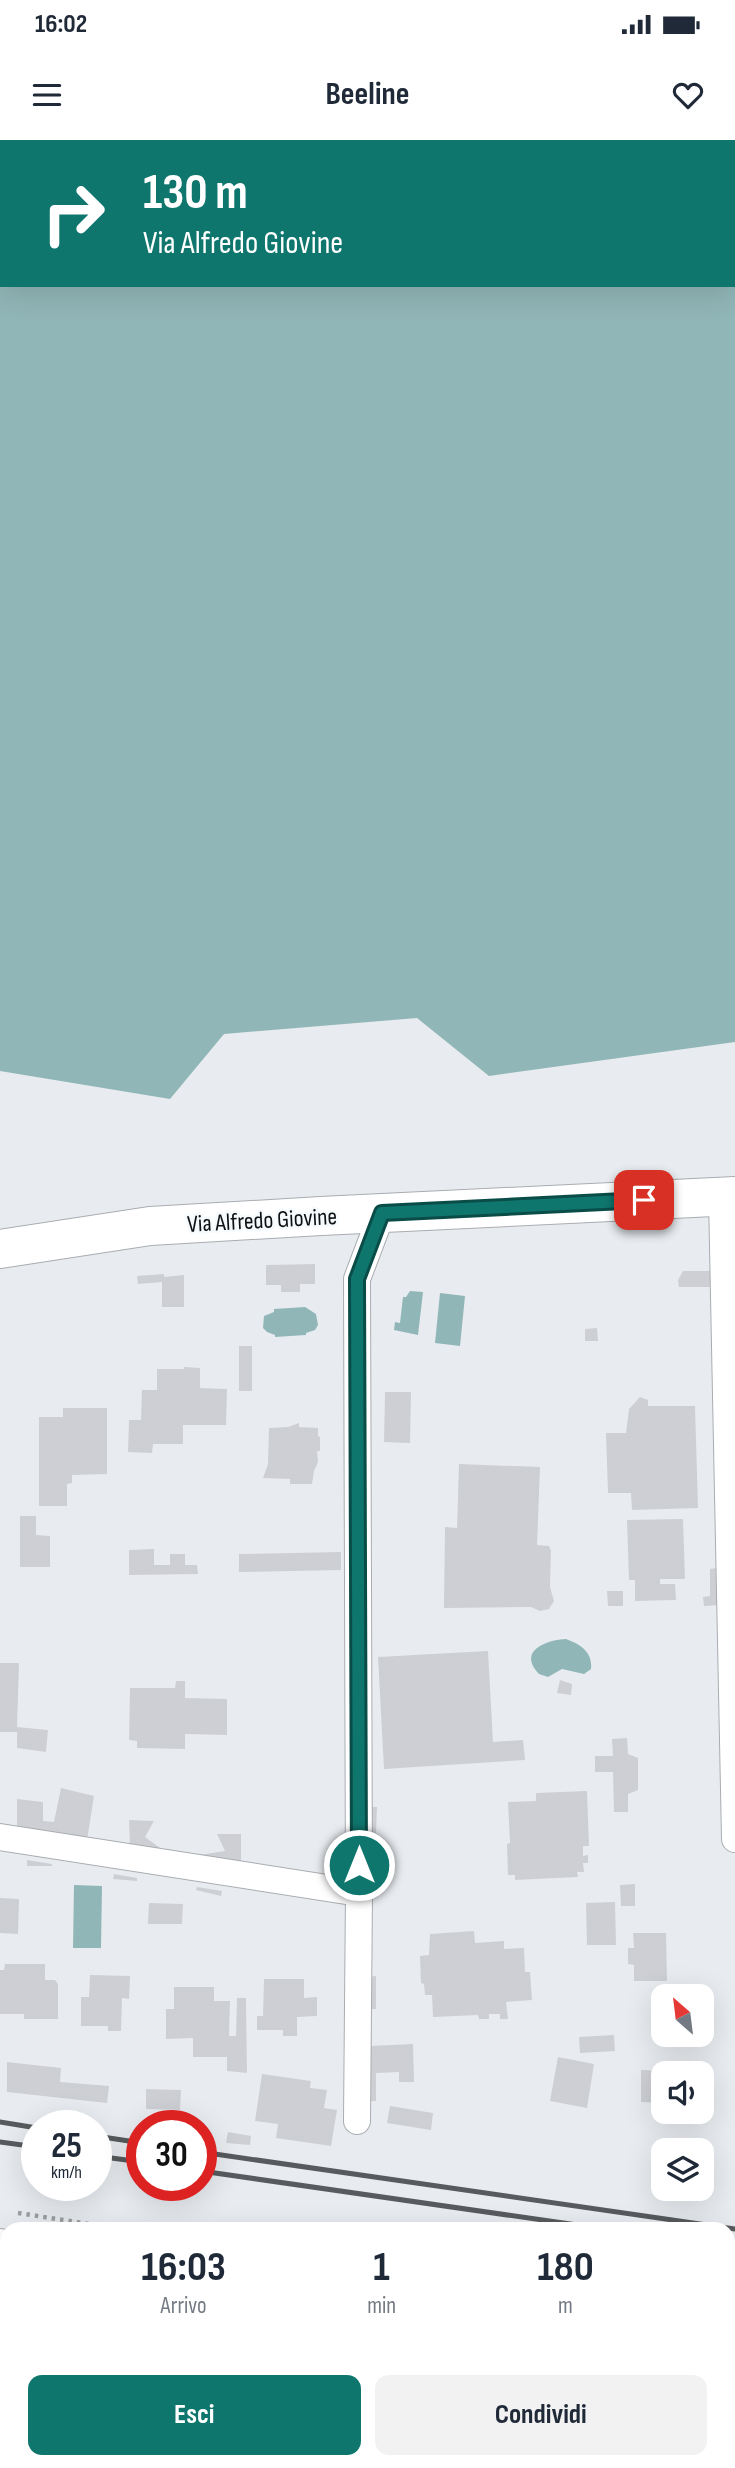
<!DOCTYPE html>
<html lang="it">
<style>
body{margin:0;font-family:"Sofia Sans Condensed",sans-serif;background:#f2f2f3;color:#1f2937;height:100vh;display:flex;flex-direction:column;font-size:26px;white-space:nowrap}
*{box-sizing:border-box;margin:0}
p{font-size:23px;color:#747a83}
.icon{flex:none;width:38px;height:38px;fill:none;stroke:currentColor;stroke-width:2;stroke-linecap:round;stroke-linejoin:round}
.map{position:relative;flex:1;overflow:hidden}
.panel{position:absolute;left:0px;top:2082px;width:735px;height:247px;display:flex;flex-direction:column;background:#fff;border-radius:21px 21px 0 0;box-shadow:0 7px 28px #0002}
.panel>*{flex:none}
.guide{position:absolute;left:0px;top:0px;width:735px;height:147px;box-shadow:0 7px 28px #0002;background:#0f766e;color:#fff;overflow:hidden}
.needle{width:46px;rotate:332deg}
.buttons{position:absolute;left:651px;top:1844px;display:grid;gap:14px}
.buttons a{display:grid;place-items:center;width:63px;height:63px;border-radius:14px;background:#fff;box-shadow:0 7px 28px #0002;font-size:35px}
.speed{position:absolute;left:21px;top:1970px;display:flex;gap:14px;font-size:35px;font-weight:700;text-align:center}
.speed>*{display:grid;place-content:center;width:91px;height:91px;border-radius:50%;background:#fff;box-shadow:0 7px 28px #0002;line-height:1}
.speed small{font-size:18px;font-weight:400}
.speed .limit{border:10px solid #d22;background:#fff;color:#111}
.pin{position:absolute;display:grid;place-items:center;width:60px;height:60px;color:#fff;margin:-30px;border-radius:14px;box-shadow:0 4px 10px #0006}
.me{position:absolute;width:77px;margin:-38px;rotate:0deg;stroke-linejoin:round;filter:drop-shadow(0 0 5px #0008)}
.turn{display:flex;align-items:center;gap:24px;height:147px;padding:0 28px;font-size:32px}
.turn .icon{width:91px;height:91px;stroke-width:2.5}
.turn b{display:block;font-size:49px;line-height:60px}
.eta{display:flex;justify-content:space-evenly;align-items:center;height:119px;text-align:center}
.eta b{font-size:42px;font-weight:700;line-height:49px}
.cta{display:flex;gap:14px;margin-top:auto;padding:14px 28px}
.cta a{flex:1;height:80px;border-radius:14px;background:#0f766e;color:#fff;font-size:28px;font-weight:700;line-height:80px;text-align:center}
.cta a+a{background:#f2f2f3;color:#1f2937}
.status{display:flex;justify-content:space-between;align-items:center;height:49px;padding:0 35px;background:#fff;direction:ltr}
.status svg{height:19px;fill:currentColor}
header{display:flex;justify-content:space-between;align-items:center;height:91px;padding:0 28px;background:#fff;font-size:32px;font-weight:700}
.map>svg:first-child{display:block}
.green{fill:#cdcee6}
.water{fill:#91b6b7;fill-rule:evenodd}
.building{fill:#cdcfd4}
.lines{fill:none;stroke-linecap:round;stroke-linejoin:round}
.minor-casing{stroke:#a9adb1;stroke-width:28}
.secondary-casing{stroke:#a9adb1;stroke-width:40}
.path{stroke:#9da0a3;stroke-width:4.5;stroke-dasharray:3.5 5;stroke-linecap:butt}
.minor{stroke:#fff;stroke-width:26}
.secondary{stroke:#fff;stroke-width:38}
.rail{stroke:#585b5d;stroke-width:5}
.route-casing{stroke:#0a4d48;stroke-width:18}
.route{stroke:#0f766e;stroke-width:12}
.labels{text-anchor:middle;stroke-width:5;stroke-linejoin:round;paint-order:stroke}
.street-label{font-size:24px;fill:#0e1011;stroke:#f5fafd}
</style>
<div class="status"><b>16:02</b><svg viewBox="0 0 49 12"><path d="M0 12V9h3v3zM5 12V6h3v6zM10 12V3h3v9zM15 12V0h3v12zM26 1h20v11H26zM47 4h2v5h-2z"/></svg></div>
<header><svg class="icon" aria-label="menu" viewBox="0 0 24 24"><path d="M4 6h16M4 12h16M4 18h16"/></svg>Beeline<svg class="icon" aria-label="heart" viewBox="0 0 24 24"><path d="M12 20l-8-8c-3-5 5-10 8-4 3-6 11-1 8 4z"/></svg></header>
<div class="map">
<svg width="735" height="2328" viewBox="0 0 735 2328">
<rect width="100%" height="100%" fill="#e8ecf0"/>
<!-- green -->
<path class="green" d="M0,2168L7,2169V2322H413V2328H0Z"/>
<!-- water -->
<path class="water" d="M0,0H735V902L489,936L417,878L224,894L170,959L0,931ZM2,2H733V145H2Z
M410,1151L423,1152L418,1195L394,1190L395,1182L400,1183L403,1157H406Z
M440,1153L465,1156L460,1206L435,1203Z
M305,1167L316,1174L318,1185L315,1190L306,1193V1195L275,1197V1195L267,1192L263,1188L264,1176L274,1172V1169Z
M566,1499C580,1504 593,1512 591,1529L584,1534L562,1529L548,1537L539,1534C517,1511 546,1500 566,1499Z
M74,1745L102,1746L101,1808H73Z"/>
<!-- building -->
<path class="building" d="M315,1124V1144H300V1152H281V1145H266V1125Z
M683,1131H713V1147H679L678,1140Z
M164,1134V1137L184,1135V1167H162V1142L138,1144L137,1136Z
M597,1188L598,1201H585V1189Z
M239,1206H252V1251H239Z
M184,1227L200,1228V1248L227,1249L226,1285H183V1304H153L152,1313L128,1312L129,1280H141L142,1250H157V1229H184Z
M385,1252H411L410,1303L384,1302Z
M640,1257L648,1260V1266H695L698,1368L632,1370L631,1353H608L606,1293H626L629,1269Z
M63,1268H107V1334L72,1335V1343L67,1344V1366H39V1277H63Z
M299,1283V1287L318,1288V1296L320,1297V1311H317L318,1322L314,1331L312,1344H290V1339L263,1338L268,1324L269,1288L288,1287Z
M459,1324L540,1327L537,1405L549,1406L551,1411L550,1447L554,1461L549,1469L540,1471L531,1467L444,1468L445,1387L457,1388Z
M20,1376H36V1395L50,1396V1427H20Z
M683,1379L685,1439H660V1444H675L676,1460L635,1461V1440H629L627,1380Z
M154,1409V1425H170V1414H185V1425H197L198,1434L129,1435V1410Z
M341,1412V1430L239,1432V1414Z
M717,1428L721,1465L704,1466L703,1457L710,1456V1429Z
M607,1451H623V1466H608Z
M488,1511L493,1602L523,1600L525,1620L384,1629L378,1517Z
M0,1523H19L17,1587L48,1590L46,1612L17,1608V1592H0Z
M560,1540L572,1544L571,1555L557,1553Z
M176,1541H185V1558L227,1559V1595L185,1594V1609L137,1608V1601L129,1600L130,1548H175Z
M627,1598L628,1614L638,1618V1650L628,1654V1672H614L613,1632H595V1616H613L612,1599Z
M61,1648L94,1656L87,1700L17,1689V1659L43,1662V1681L54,1682Z
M587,1651L589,1706H583V1716L588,1715V1723H583L584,1732H577L578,1737L515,1740V1735H508L507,1704L510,1703L508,1662L536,1661V1653Z
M366,1667H377L376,1693H366Z
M129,1680L154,1681L145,1697L167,1713L130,1708Z
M217,1694H241V1724L199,1715L225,1711Z
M27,1720L52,1724V1726H27Z
M114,1734L137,1738V1741L113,1739Z
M635,1744V1766H621L620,1745Z
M197,1747L222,1751L221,1756L196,1750Z
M0,1758L19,1759L18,1794L0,1793Z
M615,1762L616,1805H587L586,1763Z
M149,1763L183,1764L182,1784H148Z
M474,1791L475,1803L504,1801V1809L524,1808L525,1832H530L532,1860L506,1862L508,1879H500V1874H489V1879H479L478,1875L433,1877L432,1855H425L424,1844L421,1843L420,1816L429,1815L430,1794Z
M633,1793H666L667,1841H634V1825L628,1824V1808H634Z
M5,1824H45V1840H55L58,1844V1879H24V1874H0V1830H4Z
M90,1835L130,1836L129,1859L122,1858L121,1891H108V1886H81V1857H89Z
M376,1836V1869H365L366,1837Z
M264,1839H304V1858L317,1857V1876L297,1877V1896H283V1890H257V1876H263Z
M174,1847H214V1861H230L229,1896H236L237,1858H246L247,1933L227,1931V1917H193V1898L166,1899V1869H174Z
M614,1895L615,1911L580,1913L579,1897Z
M413,1904L414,1942H399V1932L376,1933V1961H369L370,1906Z
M558,1917L594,1924L587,1968L550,1961Z
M7,1922L61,1928L60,1942L109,1946L107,1963L7,1952Z
M641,1930L674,1931V1934H663V1963L641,1962Z
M262,1934L311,1941L310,1948L327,1950L324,1968L337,1970L331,2006L276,1998L278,1984L255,1981Z
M146,1949L181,1950L180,1970L146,1969Z
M390,1966L433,1973L431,1990L387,1983Z
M228,1992L251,1996L250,2005L226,2003Z"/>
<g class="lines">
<defs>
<path id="minor" d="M722,1057L735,1699
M0,1697L359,1753
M357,1981L359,1753L357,1139L382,1073
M0,2102L7,2103
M0,2145H7"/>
<path id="secondary" d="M0,1109L150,1086L321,1076L735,1056"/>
</defs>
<!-- minor casing -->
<use href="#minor" class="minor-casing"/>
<!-- secondary casing -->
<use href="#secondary" class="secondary-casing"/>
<!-- path -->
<path class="path" d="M18,2073L128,2090
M728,2167L735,2168"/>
<!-- minor -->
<use href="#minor" class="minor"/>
<!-- secondary -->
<use href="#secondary" class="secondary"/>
<!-- rail -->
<path class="rail" d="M0,1982L37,1988
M96,1996L142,2003
M0,2002L37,2007
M201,2012L735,2089
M96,2016L142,2022
M201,2031L612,2090
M728,2106L735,2107"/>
</g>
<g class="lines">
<defs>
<path id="route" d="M359,1725L357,1139L382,1073L644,1060"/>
</defs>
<!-- route casing -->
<use href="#route" class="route-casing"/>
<!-- route -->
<use href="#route" class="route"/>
</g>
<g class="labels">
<!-- street labels -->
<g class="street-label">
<text transform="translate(262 1080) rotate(-3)" y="8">Via Alfredo Giovine</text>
</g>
</g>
</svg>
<div class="buttons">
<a><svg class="needle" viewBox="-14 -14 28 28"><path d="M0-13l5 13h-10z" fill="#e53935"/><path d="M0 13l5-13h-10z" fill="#747a83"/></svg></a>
<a><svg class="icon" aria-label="sound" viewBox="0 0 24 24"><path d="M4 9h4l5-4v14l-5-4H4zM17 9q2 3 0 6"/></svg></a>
<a><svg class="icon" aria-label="layers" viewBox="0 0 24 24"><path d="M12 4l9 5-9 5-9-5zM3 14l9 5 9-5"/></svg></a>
</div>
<div class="speed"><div>25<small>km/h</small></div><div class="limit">30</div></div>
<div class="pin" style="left:644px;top:1060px;background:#d93025"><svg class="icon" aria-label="arrive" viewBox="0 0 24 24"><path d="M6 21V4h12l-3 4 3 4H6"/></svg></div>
<svg class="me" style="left:359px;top:1725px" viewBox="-20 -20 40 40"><circle r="17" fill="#0f766e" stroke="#fff" stroke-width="3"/><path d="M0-11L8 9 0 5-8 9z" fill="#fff"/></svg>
<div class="guide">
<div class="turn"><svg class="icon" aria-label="right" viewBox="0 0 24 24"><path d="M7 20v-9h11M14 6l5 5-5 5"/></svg><div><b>130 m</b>Via Alfredo Giovine</div></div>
</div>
<section class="panel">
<div class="eta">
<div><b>16:03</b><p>Arrivo</p></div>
<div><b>1</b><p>min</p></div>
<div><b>180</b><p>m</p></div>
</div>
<div class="cta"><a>Esci</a><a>Condividi</a></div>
</section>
</div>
